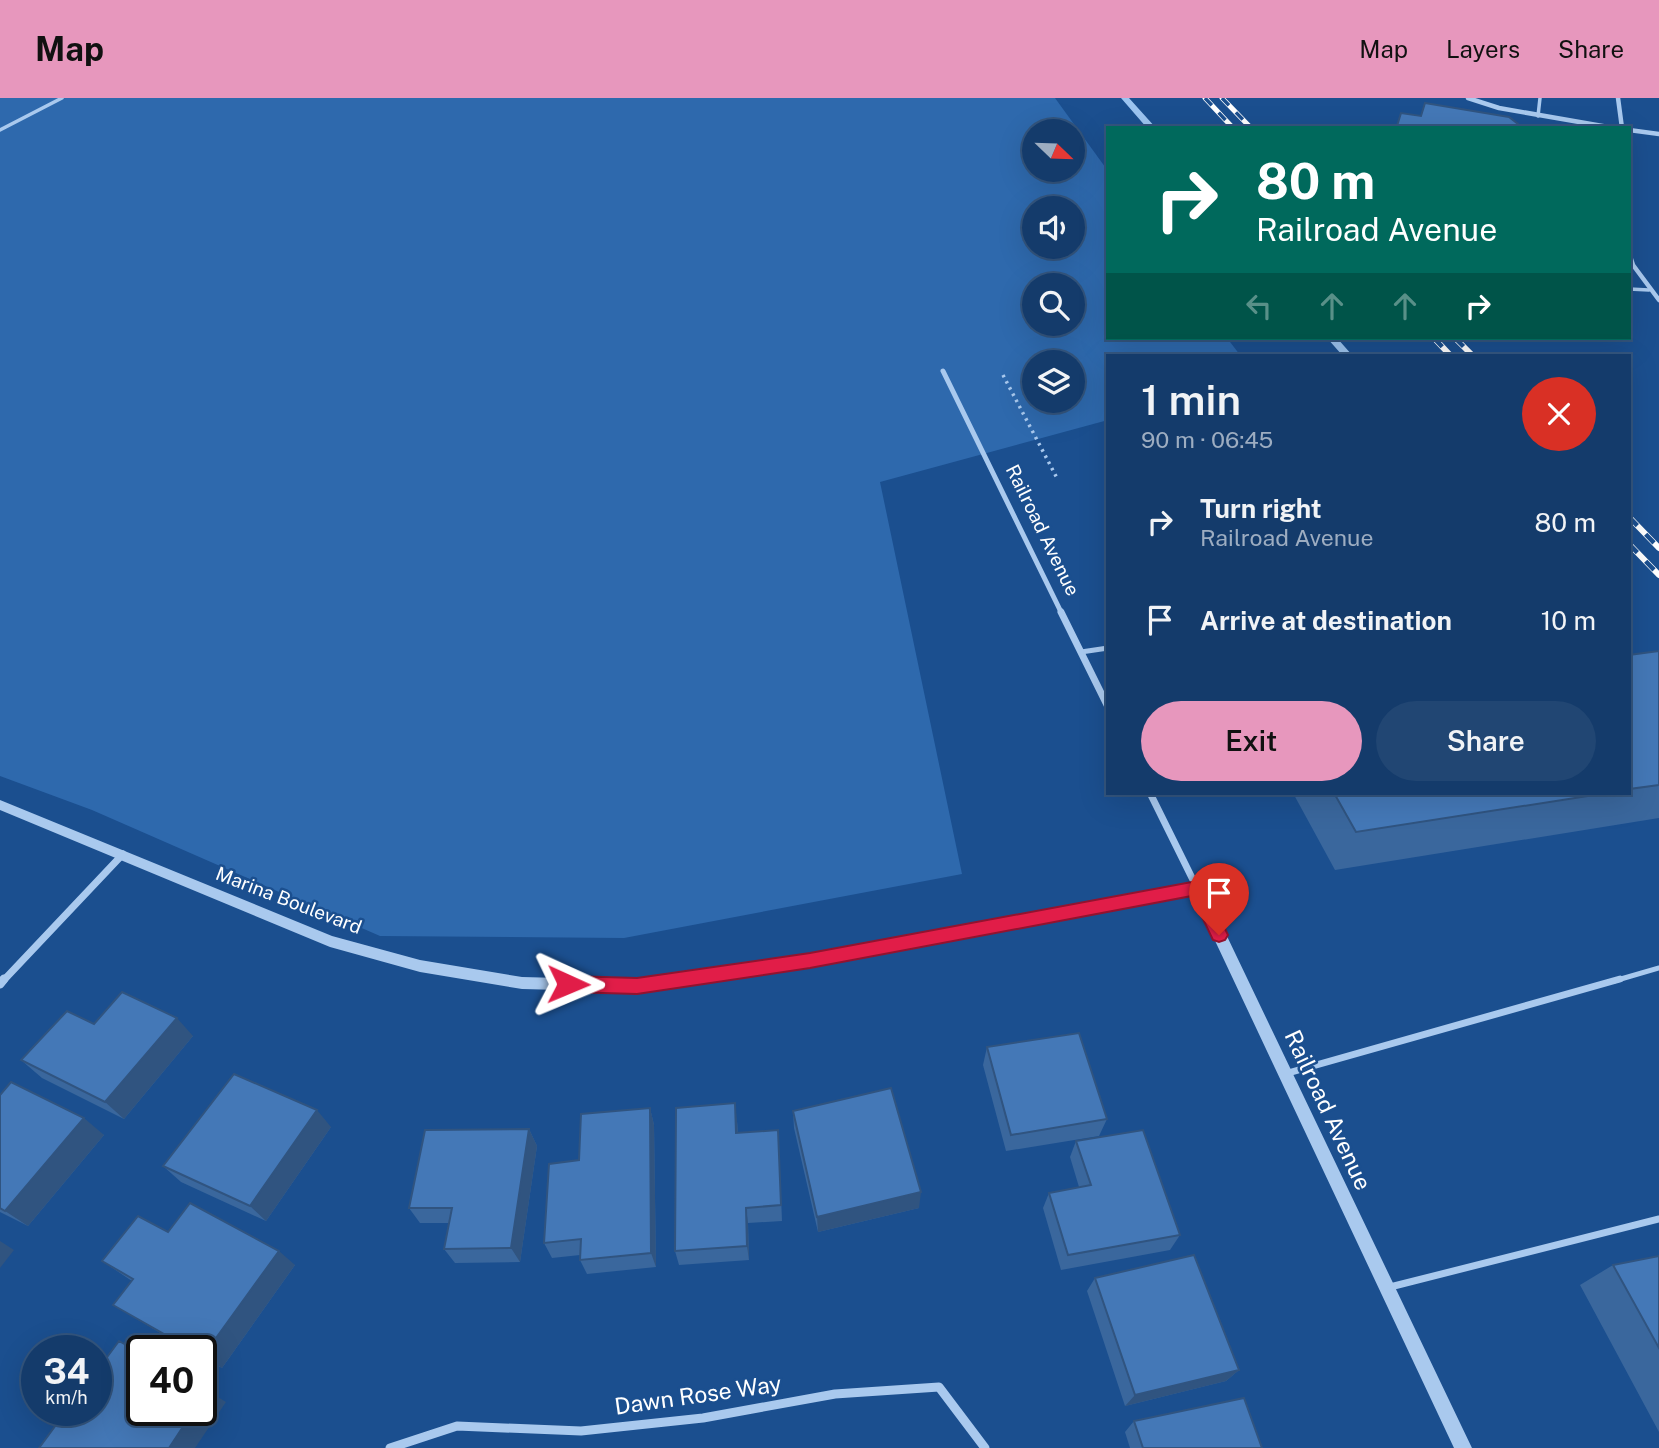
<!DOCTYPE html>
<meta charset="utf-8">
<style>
body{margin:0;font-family:"Public Sans",sans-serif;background:#214673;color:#f1f3f6;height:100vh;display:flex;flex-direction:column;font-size:26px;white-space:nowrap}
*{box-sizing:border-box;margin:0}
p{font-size:23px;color:#9dadc1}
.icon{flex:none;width:38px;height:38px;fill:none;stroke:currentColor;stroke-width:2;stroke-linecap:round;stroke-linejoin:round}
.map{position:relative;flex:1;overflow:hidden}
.details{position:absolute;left:1106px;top:256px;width:525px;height:441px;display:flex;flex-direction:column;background:#143b6b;border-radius:0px;box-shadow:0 7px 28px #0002,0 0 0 2px #33557e}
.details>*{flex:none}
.guide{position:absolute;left:1106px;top:28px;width:525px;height:214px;border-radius:0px;box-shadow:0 7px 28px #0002,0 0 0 2px #33557e;background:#00695c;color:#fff;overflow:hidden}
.needle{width:46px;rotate:113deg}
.controls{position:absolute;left:1022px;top:21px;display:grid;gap:14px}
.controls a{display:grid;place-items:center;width:63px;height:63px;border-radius:50%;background:#143b6b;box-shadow:0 7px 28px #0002,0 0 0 2px #33557e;font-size:35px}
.speed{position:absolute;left:21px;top:1237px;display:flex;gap:14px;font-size:35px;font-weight:700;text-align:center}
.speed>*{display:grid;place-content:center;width:91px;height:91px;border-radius:50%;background:#143b6b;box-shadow:0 7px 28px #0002,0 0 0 2px #33557e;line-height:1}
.speed small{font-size:18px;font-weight:400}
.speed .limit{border:4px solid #111;border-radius:10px;background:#fff;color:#111}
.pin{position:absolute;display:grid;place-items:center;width:60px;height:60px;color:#fff;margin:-72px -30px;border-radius:50% 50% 50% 0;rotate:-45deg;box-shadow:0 0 7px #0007}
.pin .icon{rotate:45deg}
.me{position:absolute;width:77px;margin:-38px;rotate:91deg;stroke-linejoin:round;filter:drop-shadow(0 0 5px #0008)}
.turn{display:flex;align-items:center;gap:24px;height:147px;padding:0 35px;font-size:32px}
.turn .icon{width:91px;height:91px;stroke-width:2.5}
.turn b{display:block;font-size:49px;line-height:60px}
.lanes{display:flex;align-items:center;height:66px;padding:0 35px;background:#0003;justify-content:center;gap:35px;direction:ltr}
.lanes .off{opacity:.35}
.round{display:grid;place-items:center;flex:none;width:74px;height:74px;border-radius:37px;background:#214673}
.summary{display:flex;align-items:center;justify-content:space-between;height:119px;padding:0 35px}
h1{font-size:42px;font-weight:600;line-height:52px}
.button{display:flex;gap:14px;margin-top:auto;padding:14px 35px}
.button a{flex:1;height:80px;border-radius:42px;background:#e797bd;color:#111;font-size:28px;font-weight:600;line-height:80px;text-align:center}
.button a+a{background:#214673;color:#f1f3f6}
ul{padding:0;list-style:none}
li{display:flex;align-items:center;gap:21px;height:98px;padding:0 35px}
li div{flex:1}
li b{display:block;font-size:26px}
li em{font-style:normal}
header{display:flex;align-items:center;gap:42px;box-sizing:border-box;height:98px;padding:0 35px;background:#e797bd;color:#111}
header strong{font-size:33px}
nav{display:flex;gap:38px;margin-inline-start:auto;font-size:24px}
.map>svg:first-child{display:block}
.green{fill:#2e69ad;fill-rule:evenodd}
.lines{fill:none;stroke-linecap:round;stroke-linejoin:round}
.stream{fill:#9cc4f0;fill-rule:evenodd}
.path{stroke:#a9c9ee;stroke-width:3.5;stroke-dasharray:2.5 4.5;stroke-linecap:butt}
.service-far2{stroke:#a9c9ee;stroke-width:3.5}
.service-far1{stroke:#a9c9ee;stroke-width:5}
.service{stroke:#a9c9ee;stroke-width:7}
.minor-far3{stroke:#a9c9ee;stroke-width:4.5}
.minor-far2{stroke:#a9c9ee;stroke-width:5}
.minor-far1{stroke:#a9c9ee;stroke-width:7}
.minor{stroke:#a9c9ee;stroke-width:9}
.tertiary{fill:#a9c9ee;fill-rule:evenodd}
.rail-far1-casing{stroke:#fff;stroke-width:5}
.rail-casing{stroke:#fff;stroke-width:6}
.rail-far1{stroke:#1b4f8f;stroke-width:3.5;stroke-dasharray:10;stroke-linecap:butt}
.rail{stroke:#1b4f8f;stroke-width:4.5;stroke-dasharray:12;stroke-linecap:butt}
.wall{fill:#3a679d}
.shaded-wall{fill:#305480}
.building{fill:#4478b7;stroke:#305480;stroke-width:2}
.route{fill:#e11d48;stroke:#92132f;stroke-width:2}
.labels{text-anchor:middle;stroke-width:5;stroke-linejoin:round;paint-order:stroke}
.street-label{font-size:19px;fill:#fff;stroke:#1b4f8f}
.near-street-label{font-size:23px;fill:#fff;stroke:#1b4f8f}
</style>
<header>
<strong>Map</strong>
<nav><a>Map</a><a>Layers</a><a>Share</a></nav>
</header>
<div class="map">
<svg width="1659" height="1350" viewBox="0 0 1659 1350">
<rect width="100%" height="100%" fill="#1b4f8f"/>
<!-- green -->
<path class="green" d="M0,0H1055L1108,73V240H1227L1240,257H1108V322L880,384L962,776L624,840L380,838L92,712L0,678ZM1034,33H1073V72H1034ZM1034,110H1073V149H1034ZM1034,187H1073V226H1034ZM1034,264H1073V303H1034Z"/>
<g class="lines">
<!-- stream -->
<path class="stream" d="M1121,0H1129L1156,30H1147Z
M1327,240H1337L1352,257H1342Z"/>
<!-- path -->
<path class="path" d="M1003,277L1058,382"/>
<!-- service-far2 -->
<path class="service-far2" d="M1538,18L1540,0
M0,32L62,0
M1629,191L1649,192"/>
<!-- service-far1 -->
<path class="service-far1" d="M1081,554L1108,550
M1614,883L1659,870"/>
<!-- service -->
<path class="service" d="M1288,975L1620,881
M1390,1189L1659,1121"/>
<!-- minor-far3 -->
<path class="minor-far3" d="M1468,0L1499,10L1614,30
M1618,0L1622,30
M1629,32L1659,36
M1629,155L1633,167L1659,202"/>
<!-- minor-far2 -->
<path class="minor-far2" d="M943,273L1062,516"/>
<!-- minor-far1 -->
<path class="minor-far1" d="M1061,514L1108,609
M1150,695L1197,790
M3,883L123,756"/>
<!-- minor -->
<path class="minor" d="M0,886L4,881
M390,1350L457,1328L581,1333L703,1320L835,1296L939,1289L985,1350"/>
<!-- tertiary -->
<path class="tertiary" d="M0,702L332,838L420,862L522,879L637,882L810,857L1197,784L1202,786L1472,1350H1454L1193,796L810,869L637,894L522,891L420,874L330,849L0,712Z"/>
<defs>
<path id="rail-far1" d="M1205,0L1233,30
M1222,0L1251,30"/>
<path id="rail" d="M1434,240L1450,257
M1455,240L1472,257
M1629,419L1659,450
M1629,446L1659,477"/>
</defs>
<!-- rail-far1 casing -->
<use href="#rail-far1" class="rail-far1-casing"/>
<!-- rail casing -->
<use href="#rail" class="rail-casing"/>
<!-- rail-far1 -->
<use href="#rail-far1" class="rail-far1"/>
<!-- rail -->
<use href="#rail" class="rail"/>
</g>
<!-- wall -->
<path class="wall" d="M1659,553V720L1335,772L1293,695H1629V557Z
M94,926L193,938L124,1021L42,980L21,962Z
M987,949L1107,1021L1099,1038L1006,1053L983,967Z
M0,997L104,1037L28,1128L0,1114Z
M650,1010L654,1027L656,1169L587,1176L580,1162V1157L552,1160L544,1145L579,1062Z
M793,1013L919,1110L818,1134L794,1030Z
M737,1023L738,1035L779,1049L782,1123L748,1125L749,1162L679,1167L675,1153Z
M331,1029L266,1123L181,1084L163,1068Z
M529,1031L537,1048L520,1164L455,1165L444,1151L449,1125H420L409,1110Z
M1076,1043L1180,1137L1170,1152L1061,1172L1043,1110L1049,1095L1079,1089L1070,1059Z
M168,1134L295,1167L222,1270L201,1259V1253H191L113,1207L132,1183L102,1163Z
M1659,1158V1334L1580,1187L1613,1167Z
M1095,1180L1239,1272L1226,1283L1125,1308L1087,1193Z
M1134,1323L1262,1350H1130L1125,1334Z"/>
<!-- shaded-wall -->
<path class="shaded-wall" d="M177,920L193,938L124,1021L105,1004Z
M735,1005L737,1023L739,1052L736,1035Z
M650,1010L654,1027L656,1169L651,1155Z
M317,1012L331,1029L266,1123L250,1108Z
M84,1020L104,1037L28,1128L5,1113Z
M529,1031L537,1048L520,1164L511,1150Z
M921,1094L919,1110L818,1134L817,1119Z
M746,1110L748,1125L749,1162L747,1148Z
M0,1143L14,1152L0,1170Z
M279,1153L295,1167L222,1270L203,1258Z
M1239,1272L1226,1283L1125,1308L1135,1297Z
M208,1293L226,1304L195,1350H169L194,1312H201V1302Z"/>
<!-- building -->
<path class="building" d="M1425,5L1509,19L1518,26L1517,30H1408L1397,28L1401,15L1421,18Z
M1659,553V687L1629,691V557Z
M1334,695H1607L1356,734Z
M122,894L177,920L105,1004L21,962L67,913L94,926Z
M1079,935L1107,1021L1011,1037L987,949Z
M234,976L317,1012L250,1108L163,1068Z
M11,984L84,1020L5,1113L0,1110V997Z
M891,990L921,1094L817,1119L793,1013Z
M735,1005L736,1035L778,1032L781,1107L746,1110L747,1148L675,1153L676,1010Z
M650,1010L651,1155L580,1162L581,1141L544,1145L549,1066L579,1062L581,1016Z
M529,1031L511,1150L444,1151L452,1110H409L425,1032Z
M1143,1032L1180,1137L1068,1157L1049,1095L1091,1087L1076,1043Z
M190,1105L279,1153L203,1258L201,1257V1253H194L113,1207L133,1181L102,1163L138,1118L168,1134Z
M1194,1157L1239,1272L1135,1297L1095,1180Z
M1659,1158V1250L1613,1167Z
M119,1243L142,1256V1312H194L169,1350H39L67,1312H96V1274Z
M201,1289L208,1293L201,1302Z
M1244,1300L1262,1350H1143L1134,1323Z"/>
<!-- route -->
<path class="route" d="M1197,783L1203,785L1228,837L1225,842L1219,844L1213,842L1192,798L810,870L637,896L568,894L561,892L559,886L561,881L568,878L637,880L810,855Z"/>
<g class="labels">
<!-- street labels -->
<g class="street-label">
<text transform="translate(1043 432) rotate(64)" y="7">Railroad Avenue</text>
<text transform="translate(289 802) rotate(21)" y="7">Marina Boulevard</text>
</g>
<!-- near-street labels -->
<g class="near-street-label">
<text transform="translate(1328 1012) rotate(65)" y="8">Railroad Avenue</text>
<text transform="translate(698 1297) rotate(-8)" y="8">Dawn Rose Way</text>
</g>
</g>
</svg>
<div class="controls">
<a><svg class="needle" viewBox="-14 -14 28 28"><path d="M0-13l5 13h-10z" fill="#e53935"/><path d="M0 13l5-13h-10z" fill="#9dadc1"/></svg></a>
<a><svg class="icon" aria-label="sound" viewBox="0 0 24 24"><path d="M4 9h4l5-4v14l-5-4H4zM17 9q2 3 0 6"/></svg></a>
<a><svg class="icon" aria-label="search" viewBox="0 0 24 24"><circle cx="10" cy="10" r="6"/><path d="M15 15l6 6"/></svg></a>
<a><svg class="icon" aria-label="layers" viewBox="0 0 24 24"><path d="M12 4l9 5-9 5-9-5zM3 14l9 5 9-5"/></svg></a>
</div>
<div class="speed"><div>34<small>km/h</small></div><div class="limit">40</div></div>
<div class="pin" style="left:1219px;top:837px;background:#d93025"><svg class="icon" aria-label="arrive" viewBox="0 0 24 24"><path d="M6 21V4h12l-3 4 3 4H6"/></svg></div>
<svg class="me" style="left:568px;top:886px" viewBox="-20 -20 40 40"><path d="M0-17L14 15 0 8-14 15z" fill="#e11d48" stroke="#fff" stroke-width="4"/></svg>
<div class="guide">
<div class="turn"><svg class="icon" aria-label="right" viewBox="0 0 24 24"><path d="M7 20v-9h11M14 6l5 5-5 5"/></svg><div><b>80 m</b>Railroad Avenue</div></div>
<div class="lanes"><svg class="icon off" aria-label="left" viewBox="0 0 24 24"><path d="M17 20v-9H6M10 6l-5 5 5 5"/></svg><svg class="icon off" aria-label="ahead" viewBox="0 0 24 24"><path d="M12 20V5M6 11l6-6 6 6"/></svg><svg class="icon off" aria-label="ahead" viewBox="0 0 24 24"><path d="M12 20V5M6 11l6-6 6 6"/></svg><svg class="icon" aria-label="right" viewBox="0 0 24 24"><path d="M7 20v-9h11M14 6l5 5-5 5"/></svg></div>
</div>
<section class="details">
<div class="summary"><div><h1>1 min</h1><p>90 m · 06:45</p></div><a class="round" style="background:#d93025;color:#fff"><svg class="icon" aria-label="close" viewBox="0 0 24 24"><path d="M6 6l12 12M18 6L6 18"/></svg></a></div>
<ul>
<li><svg class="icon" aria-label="right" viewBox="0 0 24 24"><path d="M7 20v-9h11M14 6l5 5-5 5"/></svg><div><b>Turn right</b><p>Railroad Avenue</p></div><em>80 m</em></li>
<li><svg class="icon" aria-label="arrive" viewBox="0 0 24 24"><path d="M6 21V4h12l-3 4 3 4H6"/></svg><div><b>Arrive at destination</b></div><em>10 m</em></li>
</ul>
<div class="button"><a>Exit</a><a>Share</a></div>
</section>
</div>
